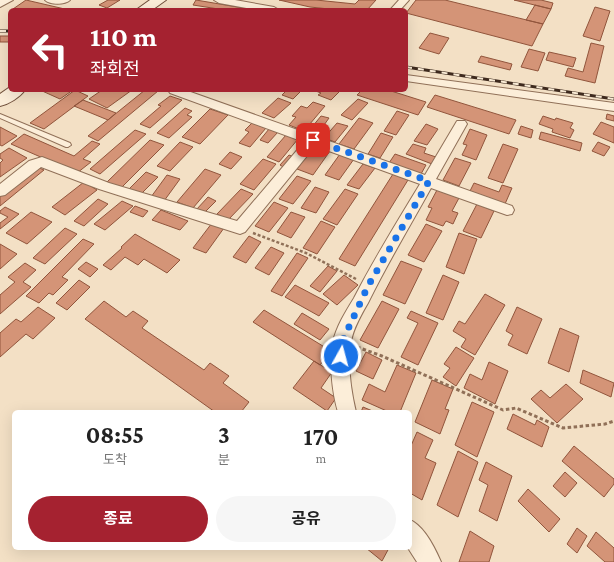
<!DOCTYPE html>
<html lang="ko">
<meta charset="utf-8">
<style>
body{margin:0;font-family:"Crimson Pro","Noto Sans KR",serif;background:#f6f6f6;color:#222;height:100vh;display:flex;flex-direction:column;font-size:15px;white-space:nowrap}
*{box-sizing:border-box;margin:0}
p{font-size:13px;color:#767676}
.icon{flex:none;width:22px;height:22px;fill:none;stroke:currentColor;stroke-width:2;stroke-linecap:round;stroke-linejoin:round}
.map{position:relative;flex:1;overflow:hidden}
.panel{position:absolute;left:12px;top:410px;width:400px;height:140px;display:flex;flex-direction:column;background:#fff;border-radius:6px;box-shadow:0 4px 16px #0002}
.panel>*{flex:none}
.guide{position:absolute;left:8px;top:8px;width:400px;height:84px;border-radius:6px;box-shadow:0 4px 16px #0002;background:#a52230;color:#fff;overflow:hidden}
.pin{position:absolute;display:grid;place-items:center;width:34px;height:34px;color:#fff;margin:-17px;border-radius:8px;box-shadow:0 2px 6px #0006}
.me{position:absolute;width:44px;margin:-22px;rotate:7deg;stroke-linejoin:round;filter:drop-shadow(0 0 3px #0008)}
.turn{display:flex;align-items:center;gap:14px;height:84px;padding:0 16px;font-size:18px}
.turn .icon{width:52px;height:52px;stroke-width:2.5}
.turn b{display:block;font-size:28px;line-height:34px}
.eta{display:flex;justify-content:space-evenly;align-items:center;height:68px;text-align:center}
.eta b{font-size:24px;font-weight:700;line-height:28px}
.primary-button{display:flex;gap:8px;margin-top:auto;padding:8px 16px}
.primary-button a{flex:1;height:46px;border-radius:24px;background:#a52230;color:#fff;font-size:16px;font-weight:700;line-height:46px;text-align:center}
.primary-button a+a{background:#f6f6f6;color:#222}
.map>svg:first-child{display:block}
.building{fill:#d49477;stroke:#91553c}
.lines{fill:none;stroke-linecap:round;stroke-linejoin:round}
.lane-casing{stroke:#907058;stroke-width:2}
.street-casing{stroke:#907058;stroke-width:2}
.secondary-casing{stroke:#72513c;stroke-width:2}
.path-far1{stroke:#907058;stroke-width:2.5;stroke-dasharray:3 2;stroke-linecap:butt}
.path{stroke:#907058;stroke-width:3;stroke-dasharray:3.5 2.5;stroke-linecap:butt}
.lane{fill:#fceed9;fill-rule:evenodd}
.street{fill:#fceed9;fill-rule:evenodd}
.secondary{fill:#fceed9;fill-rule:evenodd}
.rail-casing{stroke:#3e2a1e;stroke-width:3}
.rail{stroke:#f9ebd5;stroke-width:2;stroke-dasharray:6;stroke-linecap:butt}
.route{stroke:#1a73e8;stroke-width:7;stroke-dasharray:0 12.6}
</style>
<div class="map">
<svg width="614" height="562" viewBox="0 0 614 562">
<rect width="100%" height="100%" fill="#f3e0c5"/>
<!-- building -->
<path class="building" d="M26,0L69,10L13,9Z
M108,0H120L107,8L99,5Z
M196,0L255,10H225L193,5Z
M279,0H316L355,4L359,0H376L367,10H339L310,7Z
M416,0H445L543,24L532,46L406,13Z
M514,0H541L553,3L551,9Z
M535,5L551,9L543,24L526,20Z
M595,7L610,11L600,41L583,36Z
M430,33L449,38L439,54L419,48Z
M0,36H10V42H0Z
M591,43L604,46L595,83L565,76L568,68L583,72Z
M529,49L545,53L538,71L521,67Z
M549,52L576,58L573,67L546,60Z
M481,56L512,64L510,70L478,62Z
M40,90H73L60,99Z
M75,90L88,96L44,129L30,123Z
M102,90H132L107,108L89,99Z
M145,90L158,91L98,141L88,136Z
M287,90H302L293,99L282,95Z
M313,90H341L331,100L318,95L321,93Z
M362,90H388L426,102L418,115L357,95Z
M435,95L516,120L509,134L427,107Z
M170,96L182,100L150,128L140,124L161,106L158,105Z
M278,98L291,103L274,118L262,113Z
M358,99L368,103L352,120L341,115Z
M83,100L116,113L108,120L74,106Z
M313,102L325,106L304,131L289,125L296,117L292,116L301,106L307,108Z
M185,108L192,111L187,115L192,117L169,138L157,133Z
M210,109L228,115L200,144L182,137Z
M397,111L409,115L396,135L384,131Z
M607,114L614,116V121L606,119Z
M321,116L329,118L317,135L308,132Z
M543,116L555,120L556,118L573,123L570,128L574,130L570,138L552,132L553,129L539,124Z
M359,118L373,123L354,149L339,144Z
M601,122L614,127V143L593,134Z
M252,123L266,128L250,147L239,143L249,132L245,130Z
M337,123L348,126L335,142L324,138Z
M426,124L438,129L427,145L414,141Z
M521,126L533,130L531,138L518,134Z
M0,127L17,136L2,146L0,145Z
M269,129L278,132L268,143L260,140Z
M470,129L487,135L476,160L462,155L467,145L463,144Z
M135,130L146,134L100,174L90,169Z
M541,132L582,143L580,151L539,139Z
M381,133L393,137L380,158L368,154Z
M24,134L74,156L92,141L100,144L83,159L91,162L77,173L11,144Z
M286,135L298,139L279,162L267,157Z
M150,140L164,145L121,188L107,182Z
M180,142L193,147L170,171L157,166Z
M598,142L610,147L604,156L592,151Z
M413,144L426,148L424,153L436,157L432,164L406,154Z
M503,144L518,149L503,183L488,178Z
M9,148L27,158L0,177V163L3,160L0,158V154Z
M319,148L330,151L313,175L297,169L309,153L314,155Z
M230,152L242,157L231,169L219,164Z
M340,154L354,159L339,180L325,175Z
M395,154L426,165L421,174L389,163Z
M289,155L294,157L285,168L280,165Z
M455,158L471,163L459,186L443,180Z
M263,159L276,164L254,190L240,184Z
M363,164L375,168L359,189L347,185Z
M35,166L44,170L0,206V194Z
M205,169L221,175L193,208L177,202Z
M146,172L158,177L141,194L129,189Z
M393,174L408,180L355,266L339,259Z
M167,175L180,179L164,201L151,197Z
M297,176L311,181L293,204L279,199Z
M84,182L97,190L65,215L52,207Z
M474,183L499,192L502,185L512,188L505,204L470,191Z
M315,187L329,192L316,213L301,208Z
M241,189L253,194L228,220L217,214Z
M345,189L358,194L337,225L323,219Z
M437,190L459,198L452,211L458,213L453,224L446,221L443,226L426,220L432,208L428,207Z
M208,197L216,201L204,213L196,210Z
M98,199L108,204L84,226L74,221Z
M122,201L133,206L105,230L94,224Z
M274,202L288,208L269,232L255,226Z
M477,204L494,211L481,238L463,231Z
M135,206L148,211L143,217L130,212Z
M5,207L19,214L0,229V223L8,217L0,213V211Z
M161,210L188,221L180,230L152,220Z
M31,212L52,222L27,244L6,233Z
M291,212L305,217L291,238L277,232Z
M321,221L335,227L317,254L303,248Z
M212,223L224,228L206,253L193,248Z
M426,224L442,231L424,262L408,255Z
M65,228L77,234L45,264L33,258Z
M459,233L477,239L464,274L446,267Z
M135,234L180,260L167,273L144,259L138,265L125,257L111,270L103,265L122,248L121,247Z
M249,236L261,242L246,263L233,257Z
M83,239L94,244L62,277L68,280L53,295L49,293L39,303L26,296Z
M0,244L17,254L0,269Z
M271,247L284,253L269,275L255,268Z
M297,253L308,258L282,296L271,291Z
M401,261L422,269L405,304L383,295Z
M86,262L98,269L90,277L78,269Z
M25,263L36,270L23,282L31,287L0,314V295L15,282L8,277Z
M328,266L337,271L320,292L310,286Z
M344,275L358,285L337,305L323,294Z
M443,275L459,282L443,320L426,313Z
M79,280L90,287L67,310L56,303Z
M295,285L329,303L319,316L285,297Z
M485,294L505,305L475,355L461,347L466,339L453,331L459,321L465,324Z
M104,301L126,317L133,311L148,321L142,328L204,370L210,363L229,376L223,383L249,402L241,412H215L85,319Z
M382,301L399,309L378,348L360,340Z
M38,307L55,318L33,339L26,334L0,357V333L16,319L21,322Z
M517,307L542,319L527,354L508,345L513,335L506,331Z
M264,310L331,351L320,365L253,322Z
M411,311L438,323L418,365L401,357L418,323L407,318Z
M302,313L329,329L320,340L294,324Z
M560,328L579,336L569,372L548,363Z
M456,347L474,358L456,386L443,377L450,368L444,364Z
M366,352L382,360L373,379L356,371Z
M314,361L332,372L321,388L336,398L327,411L293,388Z
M489,362L508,371L495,404L464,388L470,374L482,380Z
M397,365L416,373L400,412H389L362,400L369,384L385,392Z
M583,370L614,383L611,397L580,383Z
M432,380L453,389L445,409L449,410L440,434L415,422Z
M566,384L583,399L557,423L531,399L541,390L550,398Z
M472,402L494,412L477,457L455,445Z
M363,407L375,412H361Z
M513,414L535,425L537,420L549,427L542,447L507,429Z
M417,432L433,440L425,458L436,463L422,500L410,493V448Z
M574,446L614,479V484L604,497L562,461Z
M458,451L478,462L458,517L437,505Z
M486,462L512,476L497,521L479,511L488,485L479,480Z
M565,472L577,483L565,497L553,486Z
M528,489L560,519L549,532L518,501Z
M577,528L587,536L577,553L567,544Z
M470,531L494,546L489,562H459Z
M596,532L614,548V562H605L587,546Z
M366,548H389L382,561Z"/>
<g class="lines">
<defs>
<path id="lane" d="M0,114L70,143L71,145L68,147H66L0,118Z"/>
<path id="street" d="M0,0H13L0,7Z
M45,0H70C65,5 50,5 45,0Z
M214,0H235L274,7L279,10H258L219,3Z
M399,0H409L400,10H390Z
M406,75L614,103V111L406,81Z
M168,90H185L425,175L457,121H465L467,124L436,179L512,206L514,210L512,214L507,215L431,188C410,226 387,264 368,303C361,315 353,329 351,342C347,364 351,391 356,412H338C332,392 329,362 333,342C336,327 346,311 354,298C374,259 397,222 420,184L315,146L245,232L240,234L99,189L41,167L5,195L0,196V184L29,161L42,157L109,183L237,221L304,142L170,93Z
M410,520C424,526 435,548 441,562H417L408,548H410Z"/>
<path id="secondary" d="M150,0H166L152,10H136Z
M10,87V90H25C20,97 9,104 0,106V94Z"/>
</defs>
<!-- lane casing -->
<use href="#lane" class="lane-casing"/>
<!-- street casing -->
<use href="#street" class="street-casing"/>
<!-- secondary casing -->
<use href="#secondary" class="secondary-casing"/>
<!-- path-far1 -->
<path class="path-far1" d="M253,233L306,253L356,279"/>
<!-- path -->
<path class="path" d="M357,347L382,356L503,410L516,408L563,428L605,424L614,421"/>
<!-- lane -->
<use href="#lane" class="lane"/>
<!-- street -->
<use href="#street" class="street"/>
<!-- secondary -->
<use href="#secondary" class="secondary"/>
<defs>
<path id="rail" d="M0,31H10
M406,67L614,99"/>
</defs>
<!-- rail casing -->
<use href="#rail" class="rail-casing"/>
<!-- rail -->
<use href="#rail" class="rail"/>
</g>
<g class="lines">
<!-- route -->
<path class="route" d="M313,140L429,181L368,286L342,342L341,356"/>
</g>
</svg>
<div class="pin" style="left:313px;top:140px;background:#d93025"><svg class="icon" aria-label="arrive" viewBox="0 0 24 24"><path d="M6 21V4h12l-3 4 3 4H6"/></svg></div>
<svg class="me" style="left:341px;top:356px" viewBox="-20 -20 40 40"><circle r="17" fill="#1a73e8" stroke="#fff" stroke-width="3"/><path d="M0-11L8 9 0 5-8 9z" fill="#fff"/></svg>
<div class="guide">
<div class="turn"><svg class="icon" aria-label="left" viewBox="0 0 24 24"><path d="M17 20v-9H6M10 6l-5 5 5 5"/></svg><div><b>110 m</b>좌회전</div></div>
</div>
<section class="panel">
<div class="eta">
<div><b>08:55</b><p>도착</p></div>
<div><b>3</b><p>분</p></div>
<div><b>170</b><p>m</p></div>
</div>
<div class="primary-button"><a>종료</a><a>공유</a></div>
</section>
</div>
